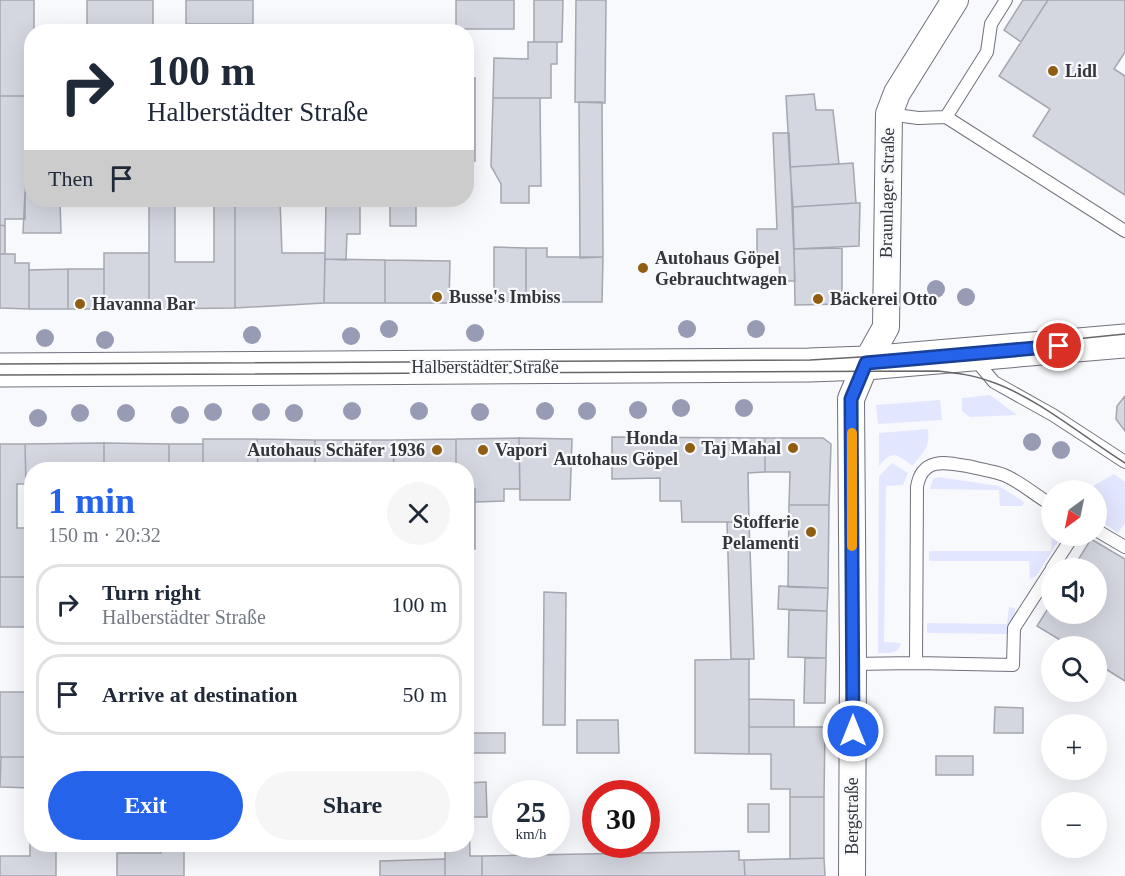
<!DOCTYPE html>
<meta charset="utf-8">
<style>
body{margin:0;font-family:"Times New Roman",serif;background:#f6f6f7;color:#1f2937;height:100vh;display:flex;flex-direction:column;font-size:22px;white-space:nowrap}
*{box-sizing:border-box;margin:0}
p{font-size:20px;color:#747a83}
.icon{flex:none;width:33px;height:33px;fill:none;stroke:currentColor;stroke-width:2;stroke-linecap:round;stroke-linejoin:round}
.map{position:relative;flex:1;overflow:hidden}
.drawer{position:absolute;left:24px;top:462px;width:450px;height:390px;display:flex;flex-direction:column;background:#fff;border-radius:24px;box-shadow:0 6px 24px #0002}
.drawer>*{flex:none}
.top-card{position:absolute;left:24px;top:24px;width:450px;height:183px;border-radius:24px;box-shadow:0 6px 24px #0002;background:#fff;color:#1f2937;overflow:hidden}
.needle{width:39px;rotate:213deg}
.fabs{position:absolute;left:1041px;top:480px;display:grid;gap:12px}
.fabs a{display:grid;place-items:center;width:66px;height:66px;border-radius:50%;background:#fff;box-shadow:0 6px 24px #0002;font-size:30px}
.speed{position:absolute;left:492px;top:780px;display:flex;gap:12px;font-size:30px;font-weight:700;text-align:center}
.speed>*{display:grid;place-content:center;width:78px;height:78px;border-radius:50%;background:#fff;box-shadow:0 6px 24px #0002;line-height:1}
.speed small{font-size:15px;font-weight:400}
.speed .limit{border:9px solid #d22;background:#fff;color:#111}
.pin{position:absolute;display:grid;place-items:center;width:51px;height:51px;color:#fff;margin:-26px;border:3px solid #fff;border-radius:50%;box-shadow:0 2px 6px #0007}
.me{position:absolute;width:66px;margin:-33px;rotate:0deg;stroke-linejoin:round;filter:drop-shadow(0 0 4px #0008)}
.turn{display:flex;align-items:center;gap:21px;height:126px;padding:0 24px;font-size:27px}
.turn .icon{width:78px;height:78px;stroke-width:2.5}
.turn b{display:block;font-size:42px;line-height:51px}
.then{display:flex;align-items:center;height:57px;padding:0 24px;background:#0003;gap:12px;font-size:22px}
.round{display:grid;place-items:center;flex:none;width:63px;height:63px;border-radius:32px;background:#f6f6f7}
.summary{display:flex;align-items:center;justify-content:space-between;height:102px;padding:0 24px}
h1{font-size:36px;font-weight:700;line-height:45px;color:#2563eb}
.cta{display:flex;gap:12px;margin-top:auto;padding:12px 24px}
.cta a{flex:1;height:69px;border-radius:36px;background:#2563eb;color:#fff;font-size:24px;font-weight:700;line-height:69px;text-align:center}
.cta a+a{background:#f6f6f7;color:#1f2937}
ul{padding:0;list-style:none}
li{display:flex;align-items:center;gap:18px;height:81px;margin:0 12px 9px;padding:0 12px;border:3px solid #e0e1e3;border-radius:24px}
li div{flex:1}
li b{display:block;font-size:22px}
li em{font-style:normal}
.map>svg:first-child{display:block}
.green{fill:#e3e6ff}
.building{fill:#d4d6e0;stroke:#a4a6b0;stroke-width:1.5}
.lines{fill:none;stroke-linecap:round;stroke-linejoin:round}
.lane-casing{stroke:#70717b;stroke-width:14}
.street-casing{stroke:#70717b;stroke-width:28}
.secondary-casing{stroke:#70717b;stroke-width:35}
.lane{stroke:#fff;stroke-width:12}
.street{stroke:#fff;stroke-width:26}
.secondary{stroke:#fff;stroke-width:33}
.tram{stroke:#66676b;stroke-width:1.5}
.tree{fill:#989bb4}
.route-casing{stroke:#184099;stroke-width:15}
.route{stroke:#2563eb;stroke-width:10}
.slow{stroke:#f59e0b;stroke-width:10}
.poi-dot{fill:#915d10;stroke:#f8f9fd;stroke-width:2}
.labels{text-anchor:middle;stroke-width:4.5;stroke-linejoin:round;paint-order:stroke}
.poi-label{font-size:18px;font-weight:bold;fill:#35363a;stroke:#f8f9fd;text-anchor:start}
.street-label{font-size:18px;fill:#35363a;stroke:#f8f9fd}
</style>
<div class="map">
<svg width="1125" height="876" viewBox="0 0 1125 876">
<rect width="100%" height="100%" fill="#f8f9fd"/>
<!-- green -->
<path class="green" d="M990,395L1017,415L970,417L962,411V398Z
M940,400L942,420L878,424L876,405Z
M928,429C930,450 923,451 913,466C898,456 893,448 879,466V433Z
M892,463L908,473L903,485L886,486L884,642L901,643C898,655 888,653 878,653L879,476Z
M1114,474L1125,482V523L1118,533L1097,518L1096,490H1086Z
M938,477L999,486L1023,501L1024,503L1022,506H1000L999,490L930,489L933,479Z
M1052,535L1056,536L1058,542L1036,576L1030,579L1029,561H929V551H1051Z
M1009,607L1015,608C1016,617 1009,625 1008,634L927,633V623L1007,624Z"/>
<!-- building -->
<path class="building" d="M0,0H34V32H32V96H0Z
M87,0H153V32H87Z
M186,0H253V24H186Z
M456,0H514V29H456Z
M534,0H563L562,42H534Z
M576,0H606L605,103L575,102Z
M1023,0H1048L1021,42L1004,30Z
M1048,0H1125V52L1114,69L1125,76V195L1033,136L1050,109L999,76Z
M528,42H557V64H551V98H493L494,58L528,59Z
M466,78H475V161H466Z
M814,94L816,110H833L839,164L790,167L786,96Z
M0,96H26L25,219H5V226L0,225Z
M26,96H32V121H26Z
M493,98H540L541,186H529V203H501V184L491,166Z
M579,102H602L603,257L580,258Z
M773,133H789L795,281H780L779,259L757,260V229H777Z
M853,163L856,203L793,207L790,167Z
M25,193H32V200H60L61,233H23Z
M149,200H175V262H214V200H235V308L149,309Z
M235,200H280L282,253H325L324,303L235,308Z
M326,200H360V234H347L346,260L325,259Z
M390,200H416V226H390Z
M856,203H860L859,246L794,249L793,207Z
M0,225L5,226V254H0Z
M494,247L526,248V302L494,301Z
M526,248H547V257H603L602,302H526Z
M842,248V304L795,305L794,249Z
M104,253H149V309H104Z
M0,254H15V263H29V309L0,308Z
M325,259L385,260V303H324Z
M385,260L450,261L449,303H385Z
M68,269V309H29V270Z
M68,269H104V309H68Z
M1125,396V431L1116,419L1117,406Z
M612,437L765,438V472L748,473L749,522H682L681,501H660V478L612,479Z
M519,438L572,439L570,500H520Z
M519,438L520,489H504V501L475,502V489H466V470H456V439Z
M765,438H823L831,444L829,505H789L790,472H765Z
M203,439H257L258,470H203Z
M257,439L315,440V470H258Z
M456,439V470H394L393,440Z
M315,440H393L394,470H315Z
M104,443V470H32V484H26L25,444Z
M104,443L169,444V470H104Z
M0,444H25L26,484H17V528H28L29,577H0Z
M169,444H203V470H169Z
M466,489H475V549H466Z
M789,505H829L828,588L788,587Z
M727,522H749L754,659H731Z
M28,528H32V570H28Z
M1091,539L1125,559V681L1096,663V646H1070L1037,626L1052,602V614H1096V568H1073Z
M0,577H29L27,627H0Z
M28,586H32V627H27Z
M779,586L828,588L827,611L778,609Z
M544,592L566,593L565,725H543Z
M789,610L827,611L826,658L788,657Z
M805,658H826L825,703H804Z
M749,659V754L695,753V660Z
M0,692H29L30,757H0Z
M749,699L794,700V727H749Z
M995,707L1023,708V733H994Z
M577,720H618L619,753H577Z
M749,727H825L824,797H790V789H771V754H749Z
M466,733H505V753H466Z
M936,756H973V775H936Z
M1,757H32V788L0,787Z
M486,782L487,817H469L470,856H482V876H445V844H466V783Z
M790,797H824V858L790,859Z
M30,800H32V844H56V876H0V856H30Z
M748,804H769V832H748Z
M161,844H184V876H117V853H161Z
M739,851V860H744L745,876H482V856Z
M824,858L825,876H745L744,860Z
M445,859V876H380V861Z"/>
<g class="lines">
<defs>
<path id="lane" d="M889,114L918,118L946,117L1125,231
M946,117L987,52L991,24L1006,0
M973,357L994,382L1053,415L1125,462
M1096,530L1125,547
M1052,568L1073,536
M916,663L1013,665L1014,628L1052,569
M853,664L916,663L917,487C922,455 949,463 972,467C983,470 994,471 1004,475C1021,482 1036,496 1052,505"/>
<path id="street" d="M852,876L853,664L851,399L866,363L886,327L889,114L897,93L955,0"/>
<path id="secondary" d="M0,370L809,365L866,363L1125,341"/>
</defs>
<!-- lane casing -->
<use href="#lane" class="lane-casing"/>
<!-- street casing -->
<use href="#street" class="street-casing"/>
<!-- secondary casing -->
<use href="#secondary" class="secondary-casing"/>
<!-- lane -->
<use href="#lane" class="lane"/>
<!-- street -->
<use href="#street" class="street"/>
<!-- secondary -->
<use href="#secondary" class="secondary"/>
<!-- tram -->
<path class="tram" d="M0,364L810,360L945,352L1125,334
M0,375L938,371C956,373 974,375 992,382C1036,397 1085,438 1125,463"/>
</g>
<!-- trees -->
<g class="tree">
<circle cx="936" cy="289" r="9"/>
<circle cx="966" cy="297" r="9"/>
<circle cx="389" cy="329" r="9"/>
<circle cx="687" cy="329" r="9"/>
<circle cx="756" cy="329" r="9"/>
<circle cx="475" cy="333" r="9"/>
<circle cx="252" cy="335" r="9"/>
<circle cx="351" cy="336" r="9"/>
<circle cx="45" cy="338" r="9"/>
<circle cx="105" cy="340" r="9"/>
<circle cx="681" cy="408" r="9"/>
<circle cx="744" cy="408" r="9"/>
<circle cx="638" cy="410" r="9"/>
<circle cx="352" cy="411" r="9"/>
<circle cx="419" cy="411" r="9"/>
<circle cx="545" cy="411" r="9"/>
<circle cx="587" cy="411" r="9"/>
<circle cx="213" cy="412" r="9"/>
<circle cx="261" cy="412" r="9"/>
<circle cx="480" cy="412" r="9"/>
<circle cx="80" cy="413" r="9"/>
<circle cx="126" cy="413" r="9"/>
<circle cx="294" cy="413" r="9"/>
<circle cx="180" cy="415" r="9"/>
<circle cx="38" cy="418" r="9"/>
<circle cx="1032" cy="442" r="9"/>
<circle cx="1061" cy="450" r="9"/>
</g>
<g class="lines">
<defs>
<path id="route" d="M853,731L851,399L866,363L1059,346"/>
</defs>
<!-- route casing -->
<use href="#route" class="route-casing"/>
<!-- route -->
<use href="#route" class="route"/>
<!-- slow -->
<path class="slow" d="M852,433V546"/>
</g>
<!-- markers -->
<g class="poi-dot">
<circle cx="1053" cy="71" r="6"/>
<circle cx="643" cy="268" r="6"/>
<circle cx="437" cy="297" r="6"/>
<circle cx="818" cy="299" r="6"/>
<circle cx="80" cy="304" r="6"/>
<circle cx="690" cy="448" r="6"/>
<circle cx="793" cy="448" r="6"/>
<circle cx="437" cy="450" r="6"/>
<circle cx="483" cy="450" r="6"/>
<circle cx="811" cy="532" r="6"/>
</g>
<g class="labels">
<!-- poi labels -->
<g class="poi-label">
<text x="1065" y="77">Lidl</text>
<text x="655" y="264">Autohaus Göpel<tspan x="655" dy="21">Gebrauchtwagen</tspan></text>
<text x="449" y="303">Busse's Imbiss</text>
<text x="830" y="305">Bäckerei Otto</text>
<text x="92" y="310">Havanna Bar</text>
<text x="678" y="444" text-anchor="end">Honda<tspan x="678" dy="21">Autohaus Göpel</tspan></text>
<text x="781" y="454" text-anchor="end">Taj Mahal</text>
<text x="425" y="456" text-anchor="end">Autohaus Schäfer 1936</text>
<text x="495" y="456">Vapori</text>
<text x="799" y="528" text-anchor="end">Stofferie<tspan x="799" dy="21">Pelamenti</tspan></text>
</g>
<!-- street labels -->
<g class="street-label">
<text transform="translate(887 193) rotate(-89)" y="6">Braunlager Straße</text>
<text x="485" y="373">Halberstädter Straße</text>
<text transform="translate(852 816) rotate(-90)" y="6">Bergstraße</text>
</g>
</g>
</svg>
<div class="fabs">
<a><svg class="needle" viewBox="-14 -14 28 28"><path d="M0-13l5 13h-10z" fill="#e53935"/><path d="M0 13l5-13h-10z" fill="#747a83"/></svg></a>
<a><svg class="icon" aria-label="sound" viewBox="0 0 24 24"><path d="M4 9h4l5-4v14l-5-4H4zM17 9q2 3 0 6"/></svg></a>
<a><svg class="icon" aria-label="search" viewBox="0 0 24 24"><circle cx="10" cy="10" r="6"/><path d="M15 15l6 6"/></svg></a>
<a>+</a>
<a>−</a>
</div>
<div class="speed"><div>25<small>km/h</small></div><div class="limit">30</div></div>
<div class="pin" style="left:1059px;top:346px;background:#d93025"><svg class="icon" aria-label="arrive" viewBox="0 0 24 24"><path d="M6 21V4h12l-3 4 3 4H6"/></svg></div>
<svg class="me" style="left:853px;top:731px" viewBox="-20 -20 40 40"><circle r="17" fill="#2563eb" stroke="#fff" stroke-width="3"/><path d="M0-11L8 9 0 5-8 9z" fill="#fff"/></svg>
<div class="top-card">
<div class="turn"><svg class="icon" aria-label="right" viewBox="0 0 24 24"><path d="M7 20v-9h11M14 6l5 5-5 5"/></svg><div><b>100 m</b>Halberstädter Straße</div></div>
<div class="then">Then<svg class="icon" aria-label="arrive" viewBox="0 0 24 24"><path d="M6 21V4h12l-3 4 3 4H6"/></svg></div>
</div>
<section class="drawer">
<div class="summary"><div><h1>1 min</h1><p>150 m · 20:32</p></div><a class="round"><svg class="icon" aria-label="close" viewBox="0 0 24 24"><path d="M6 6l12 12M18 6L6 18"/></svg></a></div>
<ul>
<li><svg class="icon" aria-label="right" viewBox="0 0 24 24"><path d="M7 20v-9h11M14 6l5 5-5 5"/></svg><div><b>Turn right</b><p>Halberstädter Straße</p></div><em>100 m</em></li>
<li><svg class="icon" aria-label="arrive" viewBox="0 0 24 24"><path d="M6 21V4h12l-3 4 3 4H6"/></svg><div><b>Arrive at destination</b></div><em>50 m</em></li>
</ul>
<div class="cta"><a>Exit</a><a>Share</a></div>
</section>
</div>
